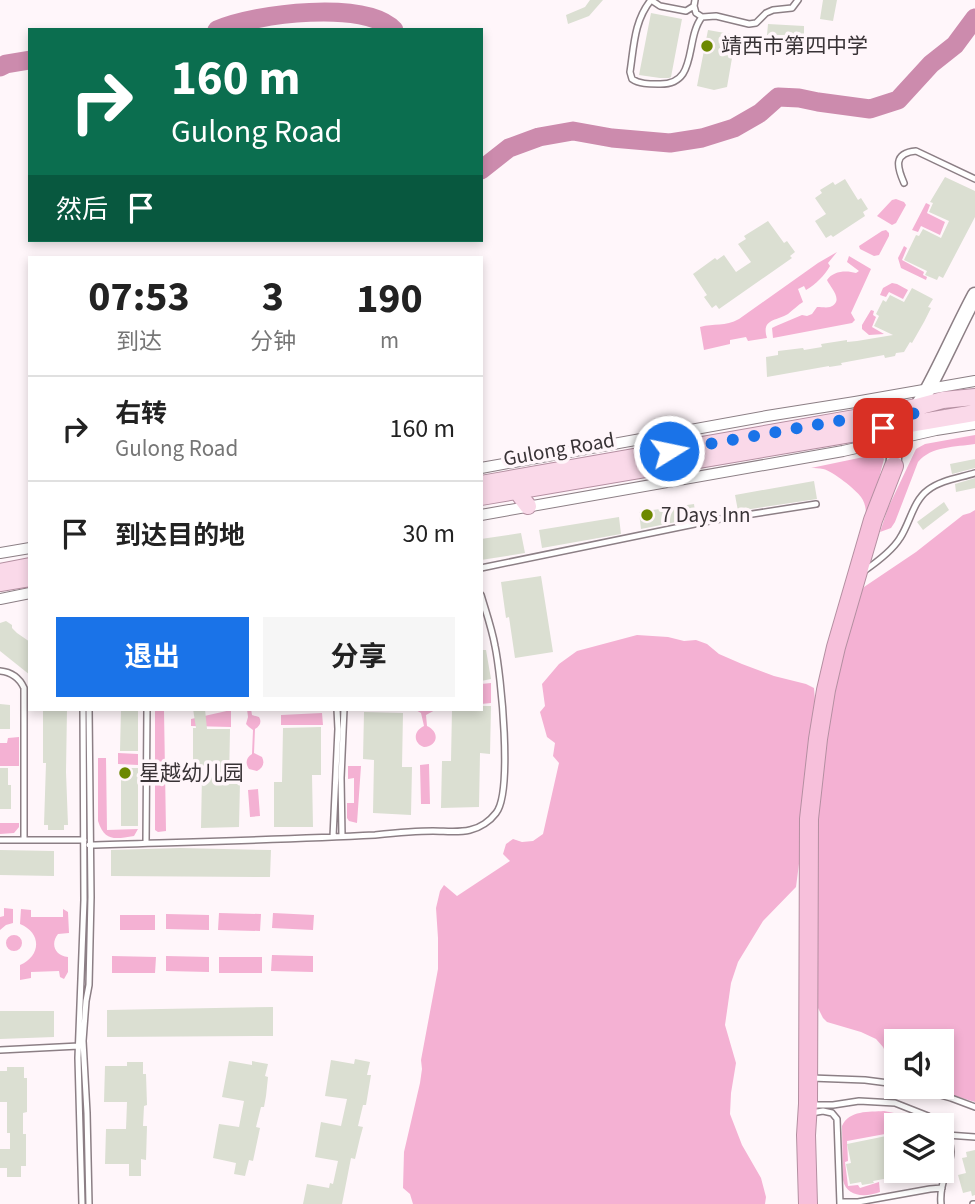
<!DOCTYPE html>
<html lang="zh">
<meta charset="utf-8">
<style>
body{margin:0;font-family:"Source Sans 3","Noto Sans SC",sans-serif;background:#f6f6f6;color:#222;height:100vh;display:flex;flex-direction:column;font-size:26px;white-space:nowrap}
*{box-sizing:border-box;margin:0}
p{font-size:23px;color:#767676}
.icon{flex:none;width:38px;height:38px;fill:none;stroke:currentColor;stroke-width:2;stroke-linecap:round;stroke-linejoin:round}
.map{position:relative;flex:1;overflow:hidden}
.panel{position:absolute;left:28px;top:256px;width:455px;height:455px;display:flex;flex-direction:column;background:#fff;border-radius:0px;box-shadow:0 4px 10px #0003}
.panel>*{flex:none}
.top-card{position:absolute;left:28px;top:28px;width:455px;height:214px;border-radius:0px;box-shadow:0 4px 10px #0003;background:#0b6e4f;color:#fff;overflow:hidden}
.buttons{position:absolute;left:884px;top:1029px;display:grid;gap:14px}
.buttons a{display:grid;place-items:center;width:70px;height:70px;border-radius:0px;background:#fff;box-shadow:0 4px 10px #0003;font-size:35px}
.pin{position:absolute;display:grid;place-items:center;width:60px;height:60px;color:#fff;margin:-30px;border-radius:14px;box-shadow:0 4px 10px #0006}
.me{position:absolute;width:77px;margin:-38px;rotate:80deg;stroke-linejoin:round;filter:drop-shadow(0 0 5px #0008)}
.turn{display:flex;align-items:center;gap:24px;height:147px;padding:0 28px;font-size:32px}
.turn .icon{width:91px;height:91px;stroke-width:2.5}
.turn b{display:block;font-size:49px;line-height:60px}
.then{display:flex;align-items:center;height:66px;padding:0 28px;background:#0003;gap:14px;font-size:26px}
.eta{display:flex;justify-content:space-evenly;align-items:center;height:119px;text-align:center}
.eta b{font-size:42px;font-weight:700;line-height:49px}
.button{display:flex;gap:14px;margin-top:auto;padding:14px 28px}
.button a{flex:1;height:80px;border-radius:0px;background:#1a73e8;color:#fff;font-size:28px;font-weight:700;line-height:80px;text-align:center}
.button a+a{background:#f6f6f6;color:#222}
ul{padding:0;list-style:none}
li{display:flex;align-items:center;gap:21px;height:105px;padding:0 28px;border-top:2px solid #e0e0e0}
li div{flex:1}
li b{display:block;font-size:26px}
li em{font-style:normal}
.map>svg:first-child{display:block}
.green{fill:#f4b1d3}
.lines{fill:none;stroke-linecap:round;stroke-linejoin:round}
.river{stroke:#cc8bad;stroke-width:19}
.building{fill:#dbdfd2}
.lane-casing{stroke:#8c7f85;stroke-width:8}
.street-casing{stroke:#8c7f85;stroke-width:12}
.secondary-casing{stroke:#8c7f85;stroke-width:17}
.primary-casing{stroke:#b48fa1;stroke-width:18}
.highway-casing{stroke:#b48fa1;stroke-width:20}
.lane{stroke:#fff;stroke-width:5}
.street{stroke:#fff;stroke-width:10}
.secondary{stroke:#fff;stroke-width:14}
.primary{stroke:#fad9e9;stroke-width:16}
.highway{stroke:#f7c0db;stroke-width:18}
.route{stroke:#1a73e8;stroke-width:12;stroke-dasharray:0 21.6}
.poi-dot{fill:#6c8800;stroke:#fff6fa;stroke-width:2.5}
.labels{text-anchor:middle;stroke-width:7;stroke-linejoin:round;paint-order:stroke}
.poi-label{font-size:21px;fill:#393336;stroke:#fff6fa;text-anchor:start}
.street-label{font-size:21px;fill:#393336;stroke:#fff6fa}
</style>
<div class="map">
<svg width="975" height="1204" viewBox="0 0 975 1204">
<rect width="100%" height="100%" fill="#fff6fa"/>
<!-- green -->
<path class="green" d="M896,199L904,202L906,205L896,223L892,225L877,216L892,200Z
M926,203L930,205L927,213L945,222L940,235L921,226L918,232L912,230Z
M886,230L889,233V236L879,255L874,256L860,249L859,246L882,231Z
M904,246L907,248L902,260L924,272L923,275L927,277L926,280L901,268L898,258Z
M837,252L828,263L830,266C824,276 816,284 806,290L804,286L798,289L803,302C798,305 793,310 788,314C776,321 761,319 767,338L748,341L746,337L730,340V344L704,350L700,327C714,323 725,327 739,319L818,263Z
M849,256L871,269L851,313L855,320L852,323L773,338L772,328L776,326L802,315L807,316L812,314L817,307C822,307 826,308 830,307C845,301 830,287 827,280C833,271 846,270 856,273L859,271L847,262Z
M892,283L897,284L908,290L903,299L889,292L886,297L880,295L883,288Z
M871,310L874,311L873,315L876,317L872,327L884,334L869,335L862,329V325Z
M975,435V444C956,447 931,446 918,462L895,522L891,528L880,532L888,508L916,449L925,444Z
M878,454L882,456L884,459L872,505L866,515C866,509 865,502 861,497C856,490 833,471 823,469C819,468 815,468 811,468Z
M975,510V1102L949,1094L933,1087H942V1041H896V1074L883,1047L876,1039L861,1032L827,1022L823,1018L814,1000L818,960L817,933L818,845L816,819L833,698L851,616L859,595L864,587L916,552L963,515L970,513Z
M637,635L668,637L684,641L696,640L707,644L719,654L742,664L774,676L806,684L814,688L815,700L813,722L808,746L800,856L796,887L763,921L738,962L731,983L725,1025L736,1063L731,1093L730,1114L742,1145L761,1178L766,1197L765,1204H413L410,1194L403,1188L404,1152L420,1083L422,1069L421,1060L438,969V938L436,908L440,891L444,885L457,896L510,861L503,854L506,844L513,839L522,842L533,841L543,834L559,763L553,756L555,743L547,737L540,712L545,706L542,684L559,664L577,651Z
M491,683V703L481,704V684Z
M247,709H251L252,715L259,717C262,722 260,726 255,729L254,753L262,757C265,763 263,768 257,771L249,769C245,763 246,758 252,754L253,730L249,727L246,724L248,717Z
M414,709H437L426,715L427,726C440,732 438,746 424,747C413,743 413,731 424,726L421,713Z
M155,710H164L166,831L158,832L155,830Z
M231,710V727L191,726V719Z
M322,713L323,725H281V715Z
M19,737V766H0V743H7L8,738Z
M118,753L138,754V765L118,764Z
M98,758H106L107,830L138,829L134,836C115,839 105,842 98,821Z
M429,764L430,804H421L420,765Z
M348,766H361L357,823L349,821L347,818V803H354V778L348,779Z
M258,789L260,816L250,817L248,790Z
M0,823H19V827L14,833L0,834Z
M4,908L13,909V923L6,925L0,930V917L4,916Z
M21,909L31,910V917H63V909L68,912L69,933L58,934C50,944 55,956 68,957V972L64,979L60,977L59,971L31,972V978L20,980V965C41,956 42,933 20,924Z
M219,913L261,914L260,931L218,930Z
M273,913L314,915L313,930L272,928Z
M166,914L209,915V930L166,929Z
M120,915H155V930H120Z
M6 943a8 8 0 1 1 16 0a8 8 0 1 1-16 0Z
M272,955L313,956V972L271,971Z
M112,956L156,957L155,973H112Z
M166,956L209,957V972L166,971Z
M219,957H262V973H219Z
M884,1111L914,1117L926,1125H896V1131L894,1132L896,1144L889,1155L885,1134L847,1141L848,1161L845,1162L848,1186L858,1185L860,1188L879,1182L880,1192C866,1197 847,1198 843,1180L842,1126C849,1110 869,1112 884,1111Z"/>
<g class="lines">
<!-- river -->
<path class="river" d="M217,30C256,13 366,0 394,30
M0,67L6,64L30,60
M481,170L509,148L539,137L573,131L612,138L670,143L702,138L734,128L760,113L778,97L799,98L818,102L870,109L898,100L931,64L955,45L975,18"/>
</g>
<!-- building -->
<path class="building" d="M590,0H603L589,16L568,24L566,15L585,7Z
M823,0H837L833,21L820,19Z
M651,13L682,19L671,77L669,78H660L639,75Z
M768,24L804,26V36L767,35Z
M708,30L736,35L727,87L714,90L697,86Z
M945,177L975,191V217L943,278L939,276L937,280L925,275L927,271L904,260L916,235L919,236L923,229L941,238L949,221L929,212L933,203L930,202Z
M845,179L858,200L861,198L868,209L863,212L865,216L833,237L831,235L826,238L815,221L826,214L815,198L822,193L820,190L833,182L835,185Z
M768,221L784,243L787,241L795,252L790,256L792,258L719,309L716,305L712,308L704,297L707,295L693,274L715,258L717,260L724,255L736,272L751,262L738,244L746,239L744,236Z
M912,288L933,299L928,307L931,308L924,322L912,343L910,342L904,352L896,353L895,356L885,358L884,355L841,363L842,365L829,367V366L767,377L766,357L778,355V351L803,348L804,350L822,347L821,344L847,340V342L857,341L893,335L874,326L879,316L876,314L883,300L886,302L890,295L904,302Z
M975,459V468L952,474L950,464Z
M975,478V488L956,492L955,484Z
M814,481L817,499L738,511L735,495Z
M944,502L949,510L923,530L917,522Z
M694,504L696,518L641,529L639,512Z
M619,517L621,534L542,548L539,530Z
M521,533L525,553L481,560V539Z
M541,576L553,652L515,658L509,617L506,618L501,582Z
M6,621L12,625V628L17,633L30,642V675L0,651V623Z
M481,650H486L491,679L481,681Z
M0,704L10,705V729H0Z
M481,706H491L490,754L480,753L479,807L441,808L442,761H451L452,709H481Z
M43,709H67L66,772L68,825H64V830H48V825H44L46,763H43Z
M121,709H138V751H120Z
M193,709H205L207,729H230L229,782H240L239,827L201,828L202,774H193V728H196Z
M364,712L403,713L402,767H412L411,815L373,813L374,760L363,759Z
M321,727V775H312L313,827H274V782H282L283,728Z
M0,768H8V785H11V809H0Z
M121,768H138V826H121Z
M180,848L271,850L270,877L111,876V850Z
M0,850L54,851V876L0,875Z
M273,1007V1036L107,1037V1010Z
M0,1011H54V1037L0,1039Z
M355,1059L370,1062L367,1075H371L366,1105H363L358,1126L363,1127L360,1138L355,1159L351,1158L342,1204H303L307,1184L329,1188L330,1183L333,1184L338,1161L315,1157L321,1122L341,1126L347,1099L325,1096L331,1060L354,1064Z
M229,1061L252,1065V1061L268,1064L265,1076L268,1077L266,1096L264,1107H261L256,1127L260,1128L253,1161L249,1160L245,1176L234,1174L236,1163L213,1158L219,1124L239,1127L244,1101L222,1097Z
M127,1062H143V1074H146L147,1105L144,1106L143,1126H147L146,1160L141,1159V1176H129V1164H105L106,1129H126L127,1102H104L105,1066H127Z
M7,1067H24V1078H27V1112L23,1113V1134H26V1166H21V1177H7V1168H0V1149H10V1133H7V1102H0V1071H7Z
M896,1134V1172L888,1174L889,1178L873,1181L874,1183L862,1185L861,1182L850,1184L846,1164L851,1163L847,1144Z
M975,1150V1195L972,1196L971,1191L963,1193L958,1175L966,1173L962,1158L967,1157L966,1152Z"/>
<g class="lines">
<defs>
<path id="lane" d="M651,0C634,21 634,46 630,72L632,79C639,84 649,84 658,84C699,86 684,40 702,17
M651,0L660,6L686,11L694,6
M695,0L694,6L696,13L702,17L716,16L749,24L756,23L766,13L773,10L792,8L798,0
M904,183C897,167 893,153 916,151L975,179
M481,568L714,520L816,504
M864,571C877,562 892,551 900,538C910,523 913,501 928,490C941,480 959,478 975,473
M0,671C11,672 19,677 24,688V840
M342,836L341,778L344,709
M333,837L338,729L337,709
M0,840H84
M146,843L147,709
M89,845C185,842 280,840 375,835C394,833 414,831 433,831C445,831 458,833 470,830C480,828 490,821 496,813C513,792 501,675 495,646C492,629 486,612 481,595
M0,1050L79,1046
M811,1078L865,1080L896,1084
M912,1087L951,1098L975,1107
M812,1105H833L859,1101L895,1103L928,1116L939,1125
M811,1113L823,1111L832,1113L837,1119L840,1204
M947,1135L975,1137
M840,1202H858L930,1189L942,1188
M82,1204L78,1058L84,900L83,709
M89,1204L87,1113L83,1041L86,1001L89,985L91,897L89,709
M941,1204C938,1172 964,1158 942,1128
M973,1204H975"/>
<path id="street" d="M481,468L767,416L855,402L975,381
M481,515L843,451L936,430L975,424
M0,553L30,548
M0,599L30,593"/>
<path id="secondary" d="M894,466C891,440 917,410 929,387C945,357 959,325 975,295"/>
<path id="primary" d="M481,484L917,407L943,400L975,397
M516,490L528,506
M481,497L975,413
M0,572L30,566
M0,583L30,578"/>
<path id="highway" d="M808,1204L806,1135L808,1104L809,819L818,739L826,690L836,647L873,520L894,466"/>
</defs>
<!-- lane casing -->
<use href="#lane" class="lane-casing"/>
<!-- street casing -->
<use href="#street" class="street-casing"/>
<!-- secondary casing -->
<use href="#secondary" class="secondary-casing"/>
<!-- primary casing -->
<use href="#primary" class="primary-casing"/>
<!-- highway casing -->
<use href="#highway" class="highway-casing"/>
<!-- lane -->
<use href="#lane" class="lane"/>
<!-- street -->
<use href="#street" class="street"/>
<!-- secondary -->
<use href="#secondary" class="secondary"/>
<!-- primary -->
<use href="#primary" class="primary"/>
<!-- highway -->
<use href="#highway" class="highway"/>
</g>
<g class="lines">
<!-- route -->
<path class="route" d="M669,451L917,407L907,425L883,428"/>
</g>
<!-- markers -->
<g class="poi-dot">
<circle cx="707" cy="46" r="7"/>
<circle cx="647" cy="515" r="7"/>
<circle cx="125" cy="773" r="7"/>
</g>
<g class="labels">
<!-- poi labels -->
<g class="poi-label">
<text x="721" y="53">靖西市第四中学</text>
<text x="661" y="522">7 Days Inn</text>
<text x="139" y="780">星越幼儿园</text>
</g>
<!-- street labels -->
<g class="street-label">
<text transform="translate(559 449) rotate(-10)" y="7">Gulong Road</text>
</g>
</g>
</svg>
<div class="buttons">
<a><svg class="icon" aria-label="sound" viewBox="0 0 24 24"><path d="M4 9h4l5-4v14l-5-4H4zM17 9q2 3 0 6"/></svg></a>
<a><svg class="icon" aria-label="layers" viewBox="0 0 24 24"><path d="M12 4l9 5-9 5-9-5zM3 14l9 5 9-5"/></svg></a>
</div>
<div class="pin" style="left:883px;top:428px;background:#d93025"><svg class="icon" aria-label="arrive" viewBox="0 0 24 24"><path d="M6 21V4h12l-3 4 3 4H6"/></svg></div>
<svg class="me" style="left:669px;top:451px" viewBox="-20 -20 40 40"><circle r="17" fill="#1a73e8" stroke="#fff" stroke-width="3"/><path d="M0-11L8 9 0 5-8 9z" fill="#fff"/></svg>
<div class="top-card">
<div class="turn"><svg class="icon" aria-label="right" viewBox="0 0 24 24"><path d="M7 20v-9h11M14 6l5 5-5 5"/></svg><div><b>160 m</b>Gulong Road</div></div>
<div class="then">然后<svg class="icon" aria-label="arrive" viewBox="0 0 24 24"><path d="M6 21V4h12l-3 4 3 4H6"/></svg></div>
</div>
<section class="panel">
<div class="eta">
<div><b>07:53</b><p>到达</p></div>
<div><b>3</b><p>分钟</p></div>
<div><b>190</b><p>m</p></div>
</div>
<ul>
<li><svg class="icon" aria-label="right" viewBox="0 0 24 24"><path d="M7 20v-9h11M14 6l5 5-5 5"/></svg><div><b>右转</b><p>Gulong Road</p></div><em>160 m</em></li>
<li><svg class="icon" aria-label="arrive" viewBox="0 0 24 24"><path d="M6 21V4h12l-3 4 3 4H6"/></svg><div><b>到达目的地</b></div><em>30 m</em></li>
</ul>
<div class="button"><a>退出</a><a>分享</a></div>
</section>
</div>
